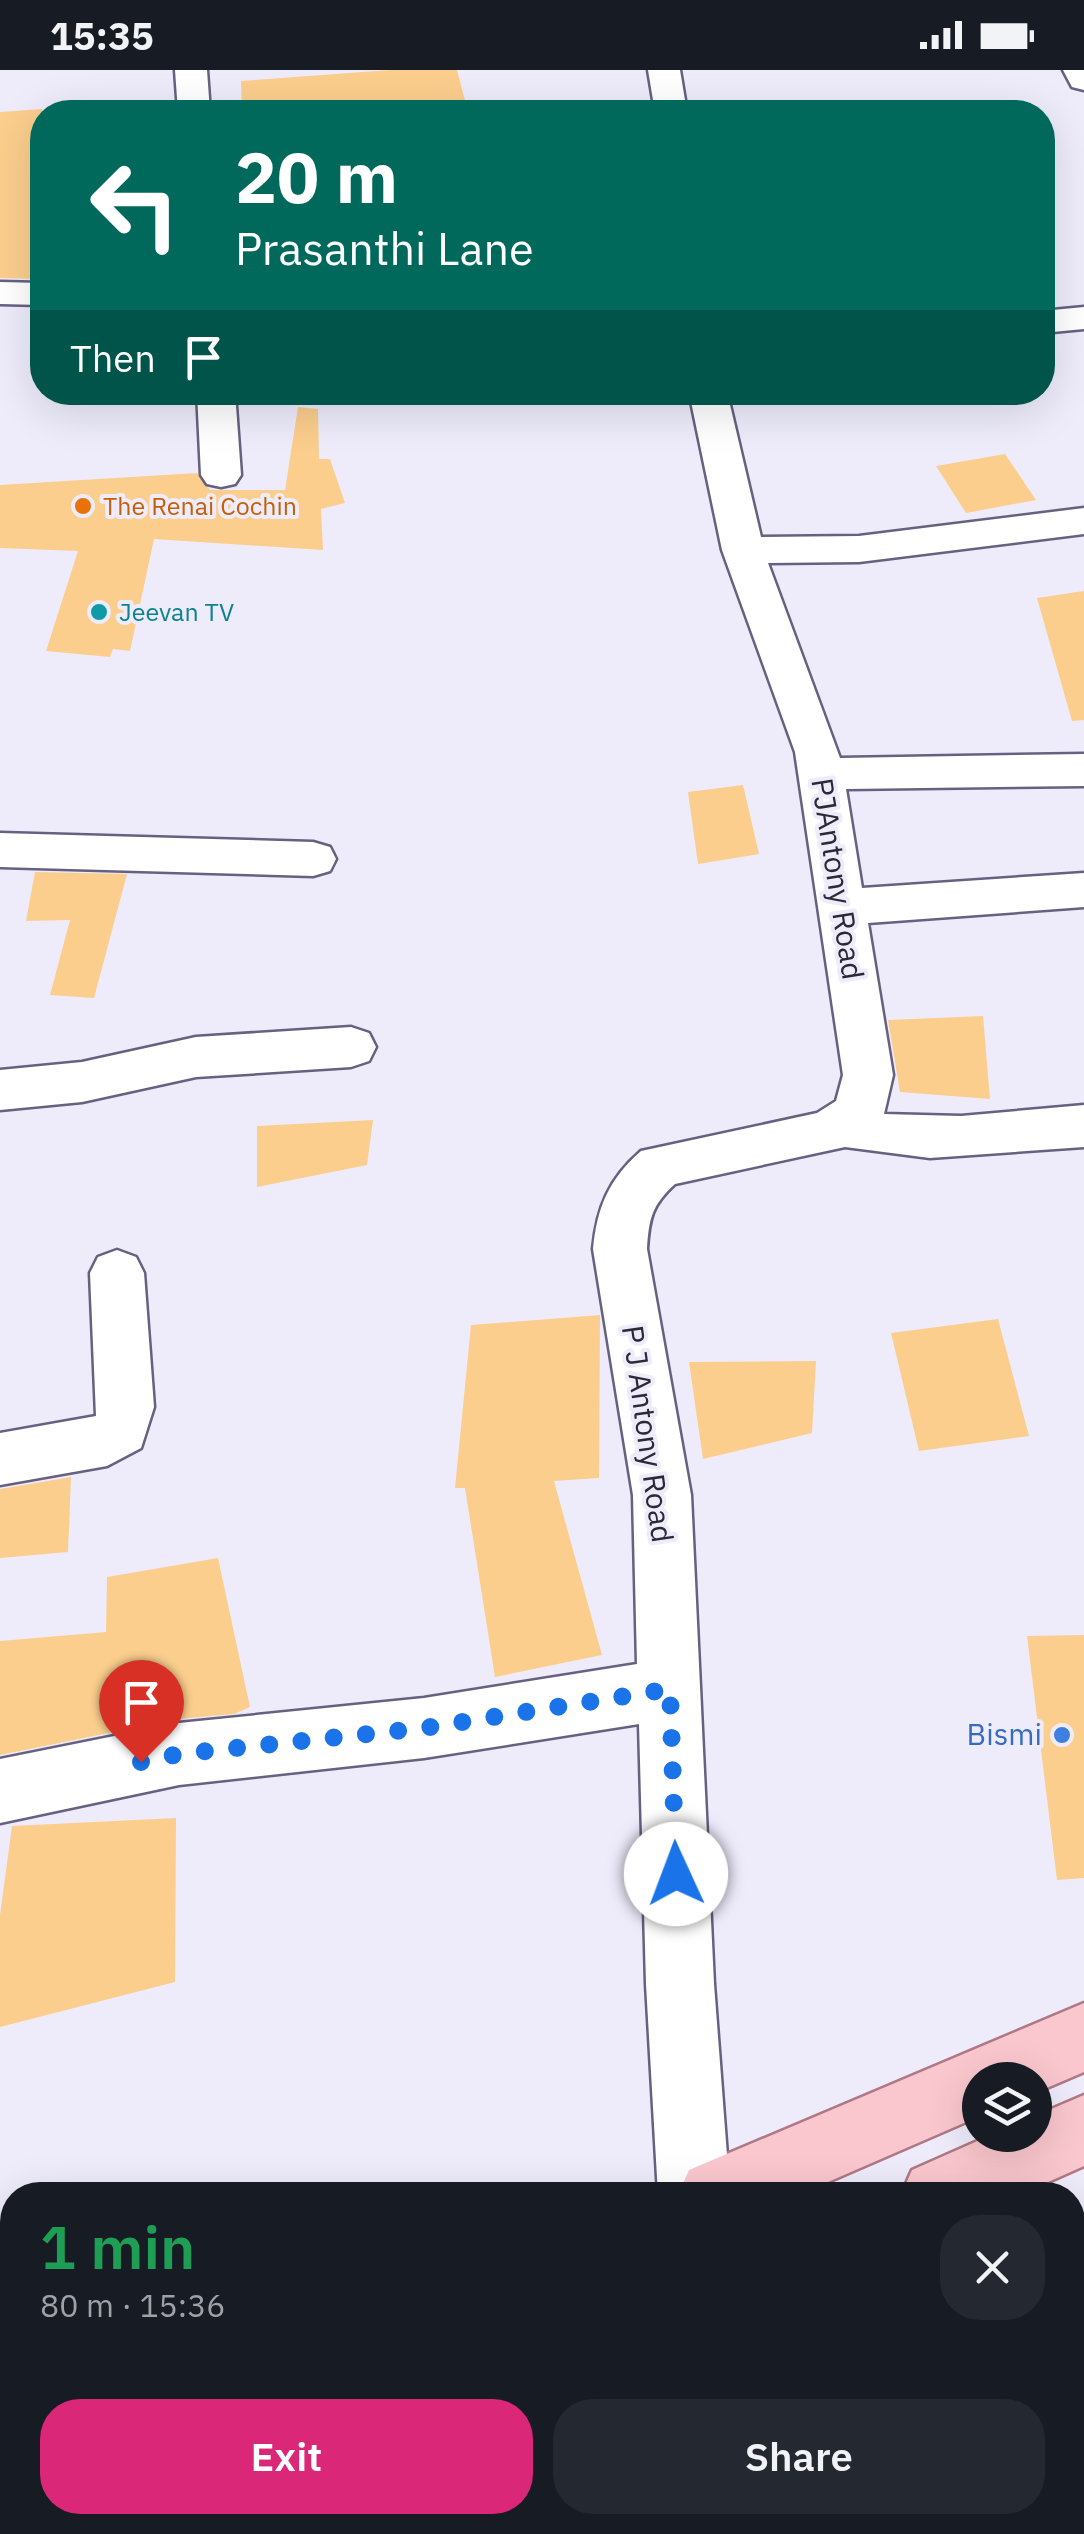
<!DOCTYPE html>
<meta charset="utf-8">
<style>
body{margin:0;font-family:"IBM Plex Sans",sans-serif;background:#242831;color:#f1f3f6;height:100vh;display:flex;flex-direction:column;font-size:38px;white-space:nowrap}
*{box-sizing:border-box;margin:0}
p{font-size:32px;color:#9ea1a6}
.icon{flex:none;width:55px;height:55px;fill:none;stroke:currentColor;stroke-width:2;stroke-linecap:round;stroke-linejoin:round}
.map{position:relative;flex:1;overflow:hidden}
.sheet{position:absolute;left:0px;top:2112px;width:1085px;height:352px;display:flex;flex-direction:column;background:#171b24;border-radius:40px 40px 0 0;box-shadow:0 10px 40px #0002}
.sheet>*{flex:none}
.guide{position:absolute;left:30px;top:30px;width:1025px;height:305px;border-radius:40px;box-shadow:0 10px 40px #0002;background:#00695c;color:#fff;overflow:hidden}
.tools{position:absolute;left:962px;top:1992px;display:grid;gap:20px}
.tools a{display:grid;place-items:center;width:90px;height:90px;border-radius:50%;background:#171b24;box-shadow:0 10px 40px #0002;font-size:50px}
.pin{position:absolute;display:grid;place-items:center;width:85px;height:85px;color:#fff;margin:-102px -42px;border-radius:50% 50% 50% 0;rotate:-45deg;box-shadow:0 0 10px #0007}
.pin .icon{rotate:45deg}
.me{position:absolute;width:110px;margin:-55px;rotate:358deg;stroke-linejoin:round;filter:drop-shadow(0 0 8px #0008)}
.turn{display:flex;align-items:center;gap:35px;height:210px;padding:0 40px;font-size:45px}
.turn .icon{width:130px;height:130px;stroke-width:2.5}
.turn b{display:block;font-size:70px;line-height:85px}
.then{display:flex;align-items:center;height:95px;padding:0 40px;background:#0003;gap:20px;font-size:38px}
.round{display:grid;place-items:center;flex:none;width:105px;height:105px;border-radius:40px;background:#242831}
.overview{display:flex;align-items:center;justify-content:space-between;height:170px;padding:0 40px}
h1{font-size:60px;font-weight:600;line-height:75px;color:#1e9e55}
.primary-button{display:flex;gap:20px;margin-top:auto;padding:20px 40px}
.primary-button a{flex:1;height:115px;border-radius:40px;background:#db2777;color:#fff;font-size:40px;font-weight:600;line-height:115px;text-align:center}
.primary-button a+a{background:#242831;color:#f1f3f6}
.status{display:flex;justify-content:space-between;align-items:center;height:70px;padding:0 50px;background:#171b24;direction:ltr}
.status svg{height:28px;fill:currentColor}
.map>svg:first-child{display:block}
.building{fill:#fbce8d}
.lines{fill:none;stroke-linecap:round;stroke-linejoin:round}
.minor-casing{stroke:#656180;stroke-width:5}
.major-casing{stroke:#af7884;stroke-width:5}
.minor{fill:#fff;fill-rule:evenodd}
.major{fill:#fac7ce;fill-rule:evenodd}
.route{stroke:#1a73e8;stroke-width:18;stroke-dasharray:0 32.4}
.food-dot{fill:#e8710a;stroke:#eeecfb;stroke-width:4}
.culture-dot{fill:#0f9aa8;stroke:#eeecfb;stroke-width:4}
.shop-dot{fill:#3f7fe0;stroke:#eeecfb;stroke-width:4}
.labels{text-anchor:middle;stroke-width:8;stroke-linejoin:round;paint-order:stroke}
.far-food-label{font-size:25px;fill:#c56008;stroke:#eeecfb;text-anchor:start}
.far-culture-label{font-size:25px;fill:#0d838f;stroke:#eeecfb;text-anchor:start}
.street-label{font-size:30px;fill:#2b2937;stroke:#eeecfb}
.shop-label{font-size:30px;fill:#366cbe;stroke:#eeecfb;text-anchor:end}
</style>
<div class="status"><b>15:35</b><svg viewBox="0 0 49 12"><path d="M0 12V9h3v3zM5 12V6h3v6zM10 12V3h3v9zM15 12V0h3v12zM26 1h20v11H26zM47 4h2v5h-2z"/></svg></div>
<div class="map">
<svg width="1084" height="2464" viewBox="0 0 1084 2464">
<rect width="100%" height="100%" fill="#eeecfb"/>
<!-- building -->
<path class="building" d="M390,0H457L468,42H242L241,11Z
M42,39V209L0,208V42Z
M298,337L318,339L319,389H330L345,433L321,439L323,480L154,469L130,581L113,579L110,587L46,581L78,481L0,478V415L197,403L210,420H285Z
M1005,384L1036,430L966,443L936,396Z
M1084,521V650L1072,651L1037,528Z
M743,715L759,784L698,794L688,722Z
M35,802L127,804L94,928L50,925L70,850L26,851Z
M983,946L990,1029L900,1022L888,950Z
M373,1050L367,1095L257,1117V1056Z
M600,1245L599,1408L554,1411L602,1585L495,1607L465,1418H455L471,1255Z
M998,1249L1029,1366L919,1381L891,1263Z
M816,1291L812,1363L703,1389L689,1292Z
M71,1407L68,1482L0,1488V1419Z
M218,1488L250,1637L234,1644L178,1649L0,1685V1571L106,1562L107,1507Z
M1084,1565V1808L1057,1810L1027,1566Z
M176,1748L175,1912L0,1957V1845L12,1756Z"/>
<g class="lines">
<defs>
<path id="minor" d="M175,0H207L210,42H178Z
M648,0H680L687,42H655Z
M1063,0H1084V20L1072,17Z
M0,212L42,213V235L0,234Z
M1084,237V259L1042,263V241Z
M197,322H235L241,405L235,414L221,417L207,414L201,405Z
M689,322H727L761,467L859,466L1084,438V464L859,492L768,493L840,688L1084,684V716L846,719L862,818L1084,803V837L868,853L893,1005L884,1044L961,1046L1084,1035V1077L930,1088L845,1077L675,1114C652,1135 649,1148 647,1179L691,1425L714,1914L730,2125H658L646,1914L639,1654L424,1688L179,1715L0,1753V1689L179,1653L424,1628L637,1594L633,1425L593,1179C597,1137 609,1109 641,1081L817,1043L836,1031L843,1005L795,682L722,480Z
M0,763L313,772L330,777L336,789L330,801L313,806L0,797Z
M351,957L369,963L376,977L369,991L351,997L196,1007L82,1032L0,1040V1000L82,992L196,967Z
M117,1180L136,1187L144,1203L154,1337L141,1378L107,1396L0,1415V1363L96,1346L90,1203L98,1187Z
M853,2452H931L932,2464H854Z"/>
<path id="major" d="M1084,1933V2002L1035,2023V2010H980V2046L798,2125H678L689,2100Z
M1084,2025V2096L1019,2125H901L912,2100L991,2065H1035V2046Z
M12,2383V2452H29L0,2463V2387Z
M230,2452H325L321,2464H225Z"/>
</defs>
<!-- minor casing -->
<use href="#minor" class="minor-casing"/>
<!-- major casing -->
<use href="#major" class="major-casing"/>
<!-- minor -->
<use href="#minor" class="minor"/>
<!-- major -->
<use href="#major" class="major"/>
</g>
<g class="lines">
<!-- route -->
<path class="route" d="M141,1692L179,1684L424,1658L670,1619L676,1804"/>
</g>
<!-- markers -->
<circle class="food-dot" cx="83" cy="436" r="10"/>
<circle class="culture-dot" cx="99" cy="542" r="10"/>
<circle class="shop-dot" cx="1062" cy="1665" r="10"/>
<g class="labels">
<!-- far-food labels -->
<g class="far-food-label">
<text x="103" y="445">The Renai Cochin</text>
</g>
<!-- far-culture labels -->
<g class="far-culture-label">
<text x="119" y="551">Jeevan TV</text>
</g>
<!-- street labels -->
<g class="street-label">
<text transform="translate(837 809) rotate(81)" y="10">PJAntony Road</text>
<text transform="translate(647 1364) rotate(82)" y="10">P J Antony Road</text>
</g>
<!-- shop labels -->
<g class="shop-label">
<text x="1042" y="1675">Bismi</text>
</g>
</g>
</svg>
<div class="tools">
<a><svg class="icon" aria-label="layers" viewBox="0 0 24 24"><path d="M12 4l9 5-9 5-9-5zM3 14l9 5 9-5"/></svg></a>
</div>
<div class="pin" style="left:141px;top:1692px;background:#d93025"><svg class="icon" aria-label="arrive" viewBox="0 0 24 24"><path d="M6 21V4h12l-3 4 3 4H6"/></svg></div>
<svg class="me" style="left:676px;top:1804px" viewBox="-20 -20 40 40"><circle r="19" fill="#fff"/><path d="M0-13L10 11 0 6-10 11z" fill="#1a73e8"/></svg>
<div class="guide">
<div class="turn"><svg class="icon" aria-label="left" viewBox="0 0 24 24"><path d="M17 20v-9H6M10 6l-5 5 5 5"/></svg><div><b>20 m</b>Prasanthi Lane</div></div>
<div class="then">Then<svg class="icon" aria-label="arrive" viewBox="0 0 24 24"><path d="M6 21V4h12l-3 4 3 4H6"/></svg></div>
</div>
<section class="sheet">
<div class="overview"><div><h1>1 min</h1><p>80 m · 15:36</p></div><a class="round"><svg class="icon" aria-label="close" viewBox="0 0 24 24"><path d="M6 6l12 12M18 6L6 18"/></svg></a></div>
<div class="primary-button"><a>Exit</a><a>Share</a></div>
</section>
</div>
